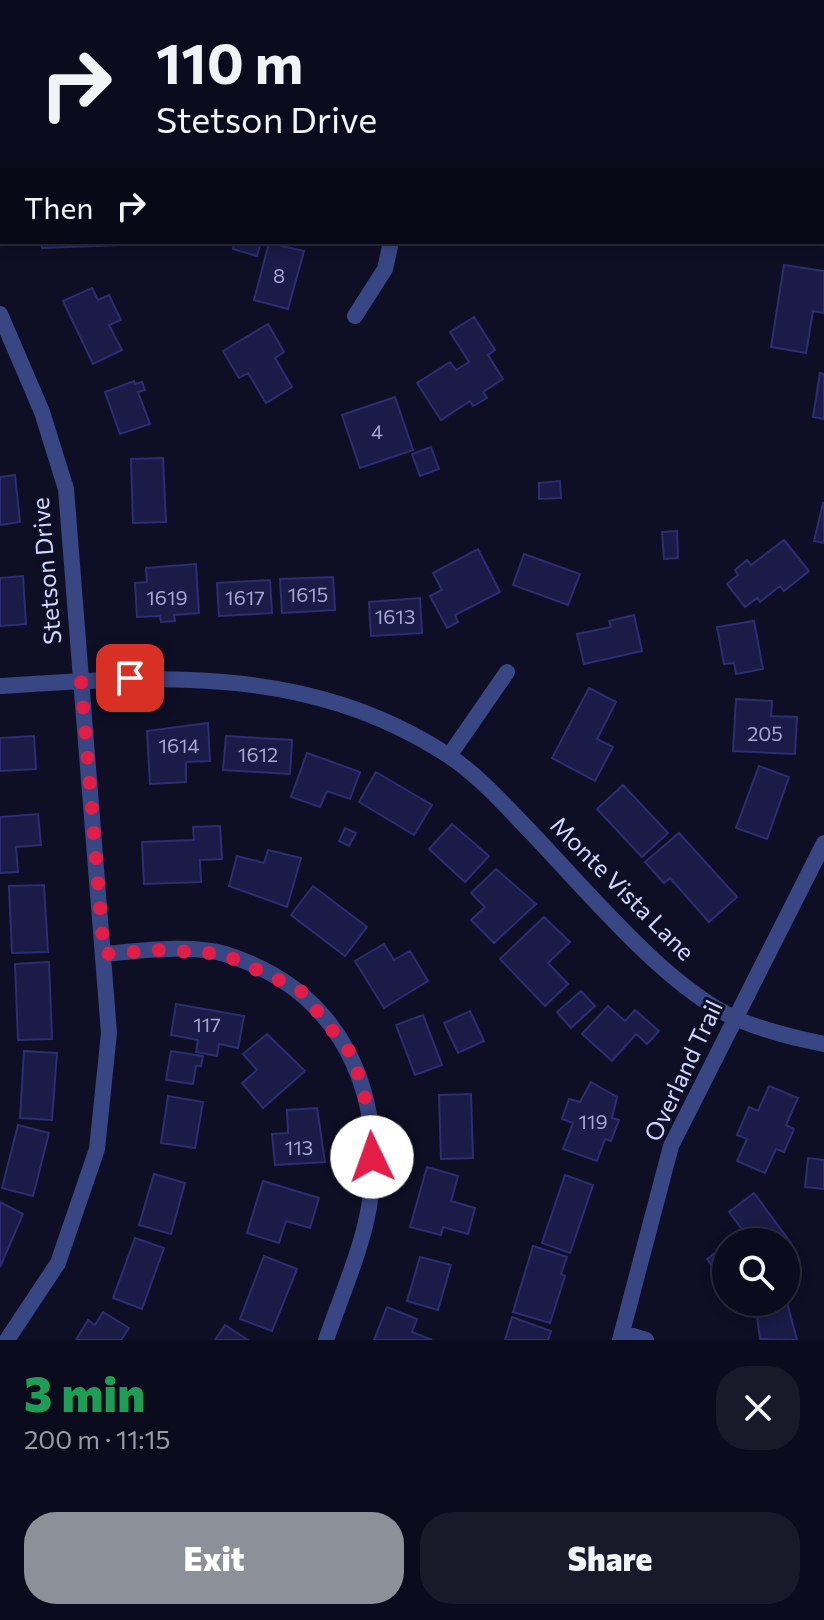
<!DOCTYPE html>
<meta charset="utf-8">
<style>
body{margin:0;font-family:Commissioner,sans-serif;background:#181929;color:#f1f3f6;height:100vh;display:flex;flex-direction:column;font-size:30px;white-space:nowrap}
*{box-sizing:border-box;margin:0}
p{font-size:26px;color:#999ba3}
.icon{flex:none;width:44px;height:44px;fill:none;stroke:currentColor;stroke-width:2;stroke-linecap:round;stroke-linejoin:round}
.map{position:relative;height:1340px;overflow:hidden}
.panel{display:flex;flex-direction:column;background:#0a0b1c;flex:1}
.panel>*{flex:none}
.banner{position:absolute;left:0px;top:0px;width:824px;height:244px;box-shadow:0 4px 12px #0003,0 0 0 2px #2a2b3b;background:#0a0b1c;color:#f1f3f6;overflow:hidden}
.tools{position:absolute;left:712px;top:1228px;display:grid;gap:16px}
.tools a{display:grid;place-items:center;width:88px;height:88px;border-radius:50%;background:#0a0b1c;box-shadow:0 4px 12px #0003,0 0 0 2px #2a2b3b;font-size:40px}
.pin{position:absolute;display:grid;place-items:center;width:68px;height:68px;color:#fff;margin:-34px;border-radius:16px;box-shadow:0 4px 12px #0006}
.me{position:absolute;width:88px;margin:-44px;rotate:357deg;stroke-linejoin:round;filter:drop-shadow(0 0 6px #0008)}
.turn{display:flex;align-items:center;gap:28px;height:168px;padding:0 24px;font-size:36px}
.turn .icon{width:104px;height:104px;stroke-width:2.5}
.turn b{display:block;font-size:56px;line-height:68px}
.then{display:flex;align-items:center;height:76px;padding:0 24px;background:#0003;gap:16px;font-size:30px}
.round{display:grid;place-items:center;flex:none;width:84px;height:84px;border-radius:32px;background:#181929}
.headline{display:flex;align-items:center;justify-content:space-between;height:136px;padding:0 24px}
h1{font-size:48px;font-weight:800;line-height:60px;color:#1e9e55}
.button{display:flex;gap:16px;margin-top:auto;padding:16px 24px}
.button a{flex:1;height:92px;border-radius:32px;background:#8c9099;color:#fff;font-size:32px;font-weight:800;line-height:92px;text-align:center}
.button a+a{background:#181929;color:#f1f3f6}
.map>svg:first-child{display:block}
.building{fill:#1a1b46;stroke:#2c2d72;stroke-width:2}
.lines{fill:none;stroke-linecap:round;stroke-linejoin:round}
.minor{stroke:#394684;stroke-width:16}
.route{stroke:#e11d48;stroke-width:14;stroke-dasharray:0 25.2}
.labels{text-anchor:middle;stroke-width:6;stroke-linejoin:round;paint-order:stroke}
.number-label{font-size:20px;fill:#a4a8d1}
.street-label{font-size:24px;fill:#d2d7ff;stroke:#0e0f25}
</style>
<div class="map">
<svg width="824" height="1340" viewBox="0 0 824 1340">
<rect width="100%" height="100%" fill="#0e0f25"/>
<!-- building -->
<path class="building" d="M41,242H123V245L42,248Z
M234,242H261L257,256L233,249Z
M265,242H283L282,246L304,251L288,309L254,300L269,243Z
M784,265L824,271V313L813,311L806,353L771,347Z
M92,288L98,300L109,295L121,320L109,325L122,350L93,364L63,301Z
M474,317L495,350L488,355L503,379L483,392L487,398L473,406L470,401L441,420L417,383L450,362L456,370L469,362L450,332Z
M268,324L284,352L275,358L292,387L266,403L248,373L239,378L223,351Z
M820,373L824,374V419L813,417Z
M134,381L135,384L142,382L145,390L138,392L150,424L120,434L105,392Z
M395,397L413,450L360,468L342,415Z
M431,447L439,469L420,476L412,454Z
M163,458L166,522L133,523L131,459Z
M15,475L20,522L0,525V477Z
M560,481L561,498L539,499V483Z
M823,503H824V543L814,541Z
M677,531L678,558L664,559L662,532Z
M784,540L809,571L784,591L780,586L760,602L757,598L745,607L727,584L738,575L735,570L747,560L751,565Z
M478,549L500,592L455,615L458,622L447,628L430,596L442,590L433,573Z
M524,554L580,574L568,605L513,585Z
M196,564L199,613L174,615L175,621L161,622L160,616L137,617L135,583L147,582L146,568Z
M23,576L26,624L0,626V578Z
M333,577L335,610L282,613L280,579Z
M270,580L272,613L219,616L217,583Z
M420,598L422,633L371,636L369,602Z
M634,615L642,651L584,664L577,634L611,627L609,621Z
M754,621L763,669L736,674L734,663L724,664L717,627Z
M589,688L616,702L597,739L613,747L595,781L552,758Z
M736,699L772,701L771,716L797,717L795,754L733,751Z
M208,723L210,761L186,762V782L150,784L147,731Z
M34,736L36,769L0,771V738Z
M226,736L292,740L290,774L223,770Z
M307,753L360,772L350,799L327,791L320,807L291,797Z
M759,766L789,777L767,839L736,828Z
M376,772L432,805L414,835L359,802Z
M623,785L668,833L642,857L597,809Z
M38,814L41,845L16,847L18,872L0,873V817Z
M452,824L489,856L465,882L429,849Z
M220,826L222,859L200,860L201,882L144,884L142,842L194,840L193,827Z
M345,828L356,833L349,846L339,841Z
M679,833L737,897L709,922L670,878L664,883L645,862Z
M268,850L301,858L287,907L229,886L237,856L264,863Z
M496,869L536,904L494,943L471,920L485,907L471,893Z
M44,885L48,952L12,953L9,886Z
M313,886L367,927L345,956L291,915Z
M544,917L570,942L548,963L568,984L545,1006L500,959Z
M384,944L394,960L410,951L428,981L384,1008L355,961Z
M49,962L52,1039L18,1040L15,964Z
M581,991L595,1006L571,1028L557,1012Z
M176,1004L244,1016L238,1048L219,1044L217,1056L196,1052L198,1040L171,1035Z
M608,1006L625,1021L635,1010L659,1031L647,1044L636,1034L612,1061L582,1034Z
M470,1011L484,1041L458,1053L444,1023Z
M423,1015L442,1065L415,1075L396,1025Z
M267,1034L305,1071L263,1108L242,1083L257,1070L243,1054Z
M24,1051L57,1053L52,1120L20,1118Z
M171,1051L203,1056L201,1066H196L193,1084L166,1080Z
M591,1082L617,1097L612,1118L619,1120L611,1141L605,1139L597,1161L563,1149L573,1123L562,1119L569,1099L580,1102Z
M769,1086L798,1098L786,1125L794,1129L784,1152L776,1149L765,1173L737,1161L747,1139L737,1135L749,1107L758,1111Z
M471,1094L473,1158L441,1159L439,1095Z
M168,1096L203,1102L195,1148L161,1143Z
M317,1108L325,1162L275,1165L272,1134L288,1133L287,1110Z
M18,1125L49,1133L33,1196L2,1188Z
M808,1158L824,1160V1189L805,1187Z
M427,1167L458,1176L451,1201L475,1208L468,1234L443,1227L441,1235L410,1227Z
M154,1174L185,1183L171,1234L139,1225Z
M565,1175L593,1185L570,1253L542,1243Z
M263,1181L319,1198L310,1228L286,1221L279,1243L247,1233Z
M754,1193L791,1243L786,1247V1242H730L744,1232L729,1212Z
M0,1202L23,1214L0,1267Z
M135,1238L164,1248L142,1309L113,1298Z
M726,1245V1279L723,1281L707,1259Z
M533,1246L567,1257L561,1274L565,1276L550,1323L513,1312Z
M264,1256L297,1269L272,1331L240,1319Z
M420,1257L451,1265L438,1310L407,1301Z
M786,1299L797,1340L760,1339L755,1302Z
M387,1307L417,1319L412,1332L432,1340H374Z
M103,1312L129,1328L121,1340H76L88,1320L95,1325Z
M512,1317L551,1331L548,1340H505Z
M225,1325L248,1340H215Z"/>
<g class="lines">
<!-- minor -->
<path class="minor" d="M101,0V2
M399,0V2
M697,0V2
M0,161H2
M822,186H824
M0,314L42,412L66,489L109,1033L97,1149L58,1263L7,1340
M355,316L385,269L391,242
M0,686C160,676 305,664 446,754C476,773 503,803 527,828C582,885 666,988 737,1019C765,1031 794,1038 824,1044
M449,756L507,672
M104,954C139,951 191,944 225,954C341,990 387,1092 369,1207C362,1249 340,1299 326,1340
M623,1333L646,1340
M620,1340L671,1146L824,843"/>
</g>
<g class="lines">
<!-- route -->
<path class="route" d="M130,678L81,681L104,954L161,950L223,954L300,990L353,1056L374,1130L372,1157"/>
</g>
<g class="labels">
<!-- number labels -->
<g class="number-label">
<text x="279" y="283">8</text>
<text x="377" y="439">4</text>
<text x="308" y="602">1615</text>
<text x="167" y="605">1619</text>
<text x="245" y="605">1617</text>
<text x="395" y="624">1613</text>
<text x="765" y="741">205</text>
<text x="179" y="753">1614</text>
<text x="258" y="762">1612</text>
<text x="207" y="1032">117</text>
<text x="593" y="1129">119</text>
<text x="299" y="1155">113</text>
</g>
<!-- street labels -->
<g class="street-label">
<text transform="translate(47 571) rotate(-95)" y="8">Stetson Drive</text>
<text transform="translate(622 889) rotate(45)" y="8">Monte Vista Lane</text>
<text transform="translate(684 1071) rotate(-65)" y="8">Overland Trail</text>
</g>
</g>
</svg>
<div class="tools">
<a><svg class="icon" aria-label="search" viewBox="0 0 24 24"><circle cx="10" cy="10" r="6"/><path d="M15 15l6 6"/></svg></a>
</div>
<div class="pin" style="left:130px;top:678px;background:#d93025"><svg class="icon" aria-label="arrive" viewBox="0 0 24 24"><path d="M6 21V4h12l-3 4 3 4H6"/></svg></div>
<svg class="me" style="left:372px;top:1157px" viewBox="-20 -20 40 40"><circle r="19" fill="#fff"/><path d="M0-13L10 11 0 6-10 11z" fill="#e11d48"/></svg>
<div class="banner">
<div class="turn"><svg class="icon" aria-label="right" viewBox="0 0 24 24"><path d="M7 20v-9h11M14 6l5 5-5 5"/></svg><div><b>110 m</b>Stetson Drive</div></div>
<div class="then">Then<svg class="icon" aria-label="right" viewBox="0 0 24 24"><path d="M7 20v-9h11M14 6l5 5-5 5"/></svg></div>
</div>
</div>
<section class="panel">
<div class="headline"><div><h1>3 min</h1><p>200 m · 11:15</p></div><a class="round"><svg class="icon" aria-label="close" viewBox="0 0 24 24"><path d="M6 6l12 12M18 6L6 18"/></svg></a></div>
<div class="button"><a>Exit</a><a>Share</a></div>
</section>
